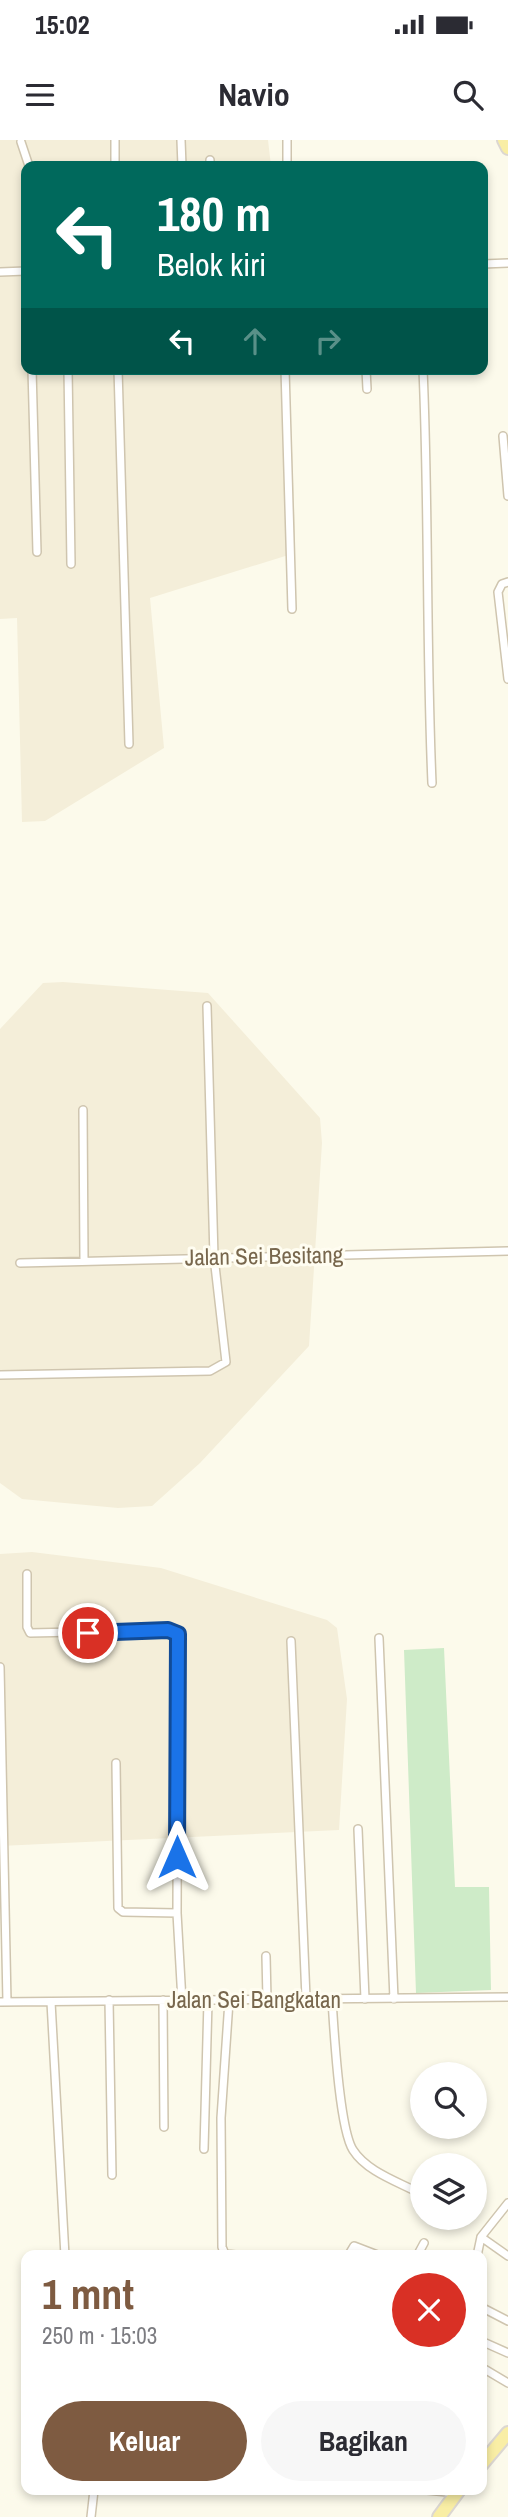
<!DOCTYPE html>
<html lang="id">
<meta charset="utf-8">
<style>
body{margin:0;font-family:"Archivo Narrow",sans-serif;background:#f7f7f7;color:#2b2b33;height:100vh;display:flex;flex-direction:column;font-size:26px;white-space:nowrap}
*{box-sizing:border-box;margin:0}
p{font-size:23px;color:#7c7c81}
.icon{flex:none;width:38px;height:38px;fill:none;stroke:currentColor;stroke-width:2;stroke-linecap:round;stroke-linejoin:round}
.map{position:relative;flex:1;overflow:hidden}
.drawer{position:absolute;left:21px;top:2110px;width:466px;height:245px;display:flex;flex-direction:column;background:#fff;border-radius:14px;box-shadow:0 4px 10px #0003}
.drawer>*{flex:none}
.hud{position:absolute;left:21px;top:21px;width:467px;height:214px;border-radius:14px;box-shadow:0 4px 10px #0003;background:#00695c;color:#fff;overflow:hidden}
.fabs{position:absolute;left:410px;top:1922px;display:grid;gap:14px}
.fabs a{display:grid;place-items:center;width:77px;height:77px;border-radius:50%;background:#fff;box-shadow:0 4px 10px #0003;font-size:35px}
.pin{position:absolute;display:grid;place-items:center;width:60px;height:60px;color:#fff;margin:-30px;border:4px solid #fff;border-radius:50%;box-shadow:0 2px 7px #0007}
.me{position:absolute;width:77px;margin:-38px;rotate:0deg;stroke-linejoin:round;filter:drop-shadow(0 0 5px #0008)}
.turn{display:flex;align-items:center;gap:24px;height:147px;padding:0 21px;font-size:32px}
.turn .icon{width:91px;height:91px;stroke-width:2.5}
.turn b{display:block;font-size:49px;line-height:60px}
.lanes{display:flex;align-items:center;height:66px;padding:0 21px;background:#0003;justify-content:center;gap:35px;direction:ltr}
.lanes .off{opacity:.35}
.round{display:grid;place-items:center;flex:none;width:74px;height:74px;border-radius:37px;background:#f7f7f7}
.overview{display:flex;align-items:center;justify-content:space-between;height:119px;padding:0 21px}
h1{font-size:42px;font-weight:700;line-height:52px;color:#7e5b41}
.cta{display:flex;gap:14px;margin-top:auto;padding:14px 21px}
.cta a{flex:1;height:80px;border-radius:42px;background:#7e5b41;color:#fff;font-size:28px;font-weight:700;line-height:80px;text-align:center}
.cta a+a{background:#f7f7f7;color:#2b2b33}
.status{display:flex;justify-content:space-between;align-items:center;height:49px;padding:0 35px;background:#fff;direction:ltr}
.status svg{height:19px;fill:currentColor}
header{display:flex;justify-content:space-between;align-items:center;height:91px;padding:0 21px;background:#fff;font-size:32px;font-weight:700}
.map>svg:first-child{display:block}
.residential{fill:#f4eed9}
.green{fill:#ceebc8}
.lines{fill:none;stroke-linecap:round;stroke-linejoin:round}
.minor-casing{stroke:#cfc5af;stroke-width:10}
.primary-casing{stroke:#dcd7d1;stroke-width:16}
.minor{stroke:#fff;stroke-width:7}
.primary{stroke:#f9eea5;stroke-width:12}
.route-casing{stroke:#114b97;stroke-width:18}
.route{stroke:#1a73e8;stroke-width:12}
.labels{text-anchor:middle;stroke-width:6;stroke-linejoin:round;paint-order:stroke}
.street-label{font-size:23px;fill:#78674d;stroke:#fffdf1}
</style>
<div class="status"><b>15:02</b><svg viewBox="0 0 49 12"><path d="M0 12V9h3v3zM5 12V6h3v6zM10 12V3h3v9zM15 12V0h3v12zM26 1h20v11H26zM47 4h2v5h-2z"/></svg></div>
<header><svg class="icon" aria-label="menu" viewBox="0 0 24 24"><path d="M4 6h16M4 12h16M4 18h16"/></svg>Navio<svg class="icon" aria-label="search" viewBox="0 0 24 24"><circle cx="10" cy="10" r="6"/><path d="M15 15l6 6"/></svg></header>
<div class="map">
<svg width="508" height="2377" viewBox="0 0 508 2377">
<rect width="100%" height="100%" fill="#fcfaeb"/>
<!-- residential -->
<path class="residential" d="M0,0H268L271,26H26V229H289L295,391V413L150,458L164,608L45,681L22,682L17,478L0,479Z
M63,842L208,853L320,978L322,1003L309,1206L200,1323L152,1366L118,1368L22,1359L0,1343V889L43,843Z
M32,1412L161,1428L327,1480L337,1488L347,1559L339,1690L0,1706V1414Z"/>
<!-- green -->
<path class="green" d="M444,1508L455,1747H489L491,1850L416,1853L404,1510Z"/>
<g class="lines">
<defs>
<path id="minor" d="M115,0V26
M181,0L182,26
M287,0V26
M21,2L29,26
M210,20V26
M483,124L508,123
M0,132L26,131
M32,229L37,412
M68,229L71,424
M118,229L129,604
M285,229L292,469
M366,229L367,249
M423,229C429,367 426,505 432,643
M503,296L508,356
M508,442L502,444L498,452L508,539
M83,970L84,1119
M20,1123L508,1111
M0,1235L210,1231L226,1222L214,1117L207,866
M27,1434V1487L30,1493L168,1490L178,1494L177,1773L182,1861
M379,1498L394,1859
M291,1501L306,1858
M0,1527L7,1862
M116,1623L118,1768L123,1772L177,1773
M358,1689L365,1859
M266,1816L267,1859
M109,1860L112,2035
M163,1860L164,1987
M332,1860C334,1889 339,1988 353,2010C367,2032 399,2042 421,2054
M229,1861L221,1978L222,2107L225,2114L246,2116
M0,1862L508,1857
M51,1862L65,2116
M204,2009L208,1861
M481,2097L508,2116
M348,2116L354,2106L380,2116
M417,2116L424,2103
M477,2116L481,2097L508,2063
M481,2167L508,2181
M481,2201L508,2213
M481,2227L508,2243
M427,2350L457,2353
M91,2377L94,2350"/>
<path id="primary" d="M504,0L508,8
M481,2325L508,2293
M439,2377L459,2350"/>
</defs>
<!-- minor casing -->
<use href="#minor" class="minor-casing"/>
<!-- primary casing -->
<use href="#primary" class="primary-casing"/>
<!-- minor -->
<use href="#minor" class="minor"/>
<!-- primary -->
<use href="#primary" class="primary"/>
</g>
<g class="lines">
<defs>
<path id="route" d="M88,1493L168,1490L178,1494L177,1717"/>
</defs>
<!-- route casing -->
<use href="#route" class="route-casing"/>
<!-- route -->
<use href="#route" class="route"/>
</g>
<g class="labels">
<!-- street labels -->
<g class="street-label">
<text transform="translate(264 1116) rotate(-1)" y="8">Jalan Sei Besitang</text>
<text x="254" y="1868">Jalan Sei Bangkatan</text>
</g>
</g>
</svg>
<div class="fabs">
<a><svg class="icon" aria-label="search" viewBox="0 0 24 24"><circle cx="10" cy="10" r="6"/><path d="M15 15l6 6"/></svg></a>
<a><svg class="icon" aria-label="layers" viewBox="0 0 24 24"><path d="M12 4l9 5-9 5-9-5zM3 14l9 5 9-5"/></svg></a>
</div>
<div class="pin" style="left:88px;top:1493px;background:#d93025"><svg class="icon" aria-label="arrive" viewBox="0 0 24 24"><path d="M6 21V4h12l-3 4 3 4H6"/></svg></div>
<svg class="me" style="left:177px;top:1717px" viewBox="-20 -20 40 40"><path d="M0-17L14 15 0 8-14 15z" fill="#1a73e8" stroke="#fff" stroke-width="4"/></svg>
<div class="hud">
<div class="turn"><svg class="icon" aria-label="left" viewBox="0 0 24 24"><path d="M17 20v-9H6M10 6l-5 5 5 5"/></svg><div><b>180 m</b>Belok kiri</div></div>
<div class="lanes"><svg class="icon" aria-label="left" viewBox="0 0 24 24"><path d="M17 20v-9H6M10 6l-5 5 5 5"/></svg><svg class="icon off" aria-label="ahead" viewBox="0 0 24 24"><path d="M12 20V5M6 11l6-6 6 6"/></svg><svg class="icon off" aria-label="right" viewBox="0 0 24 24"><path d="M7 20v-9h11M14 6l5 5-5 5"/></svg></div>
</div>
<section class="drawer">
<div class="overview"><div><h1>1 mnt</h1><p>250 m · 15:03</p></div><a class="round" style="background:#d93025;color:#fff"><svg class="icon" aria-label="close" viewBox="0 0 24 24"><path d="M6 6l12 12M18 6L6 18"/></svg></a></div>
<div class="cta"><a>Keluar</a><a>Bagikan</a></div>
</section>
</div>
